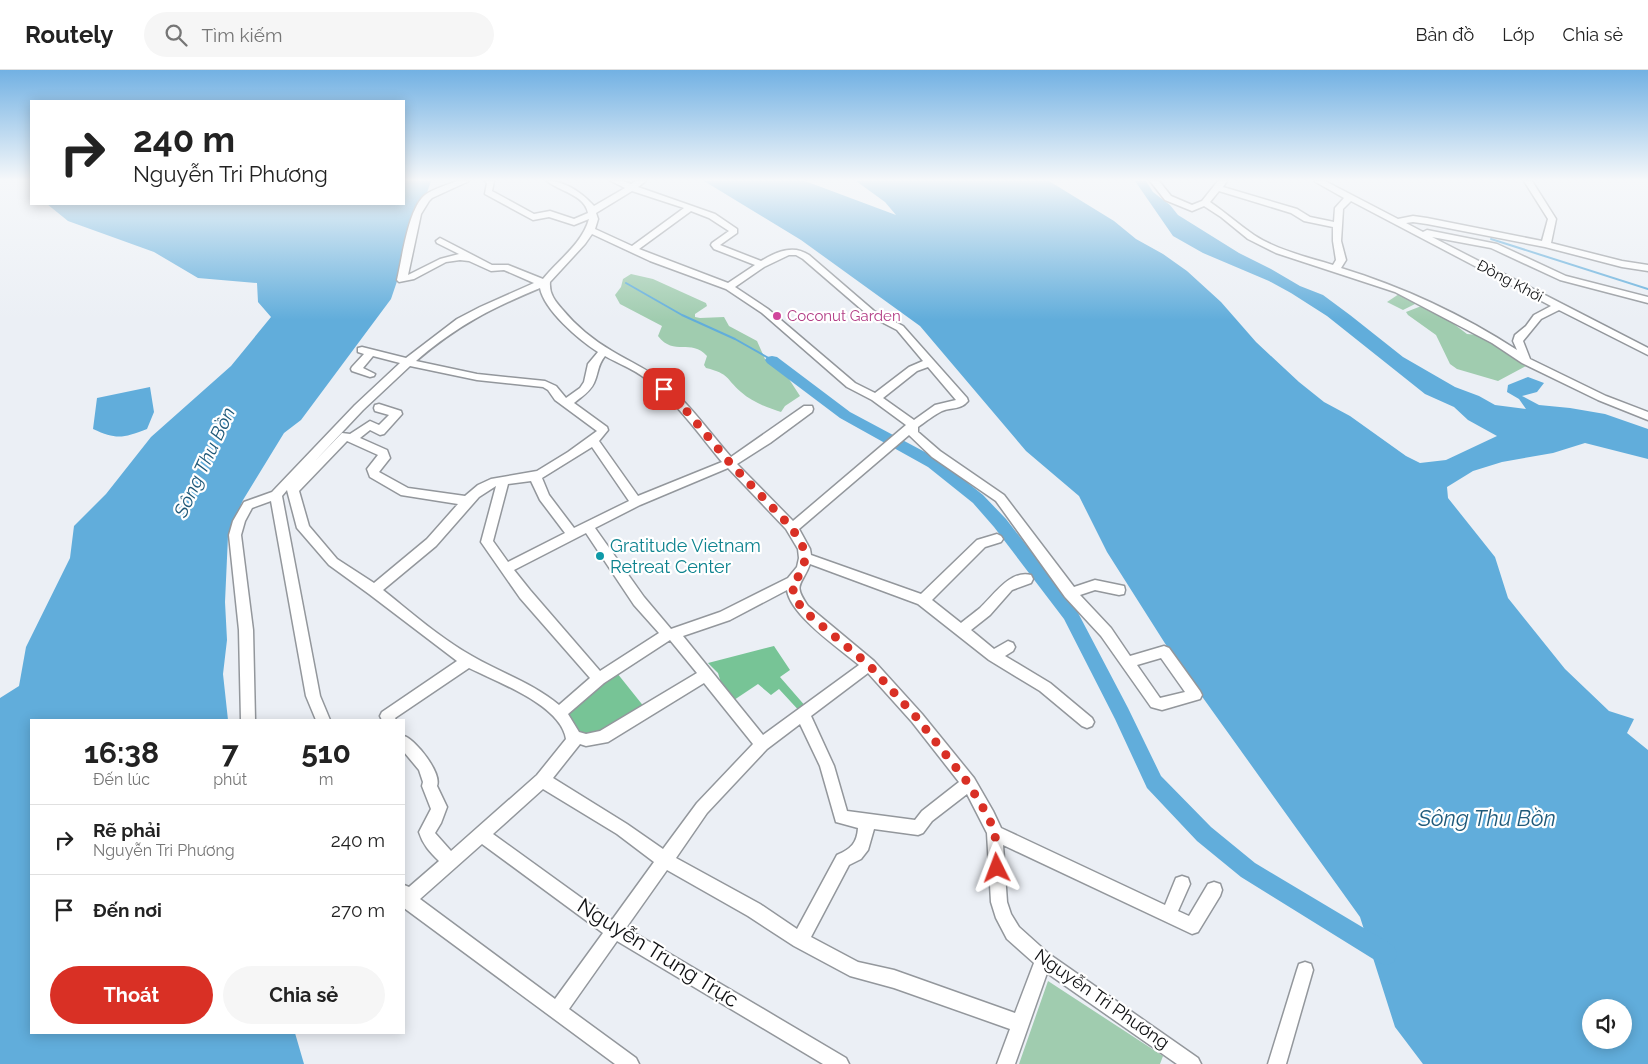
<!DOCTYPE html>
<html lang="vi">
<meta charset="utf-8">
<style>
body{margin:0;font-family:Raleway,sans-serif;background:#f6f6f6;color:#222;height:100vh;display:flex;flex-direction:column;font-size:19px;white-space:nowrap}
*{box-sizing:border-box;margin:0}
p{font-size:16px;color:#767676}
.icon{flex:none;width:28px;height:28px;fill:none;stroke:currentColor;stroke-width:2;stroke-linecap:round;stroke-linejoin:round}
.map{position:relative;flex:1;overflow:hidden}
.side{position:absolute;left:30px;top:649px;width:375px;height:315px;display:flex;flex-direction:column;background:#fff;border-radius:0px;box-shadow:0 2px 12px #0003}
.side>*{flex:none}
.banner{position:absolute;left:30px;top:30px;width:375px;height:105px;border-radius:0px;box-shadow:0 2px 12px #0003;background:#fff;color:#222;overflow:hidden}
.tools{position:absolute;left:1582px;top:929px;display:grid;gap:10px}
.tools a{display:grid;place-items:center;width:50px;height:50px;border-radius:50%;background:#fff;box-shadow:0 2px 12px #0003;font-size:25px}
.pin{position:absolute;display:grid;place-items:center;width:42px;height:42px;color:#fff;margin:-21px;border-radius:10px;box-shadow:0 2px 8px #0006}
.me{position:absolute;width:55px;margin:-28px;rotate:357deg;stroke-linejoin:round;filter:drop-shadow(0 0 4px #0008)}
.turn{display:flex;align-items:center;gap:18px;height:105px;padding:0 20px;font-size:22px}
.turn .icon{width:65px;height:65px;stroke-width:2.5}
.turn b{display:block;font-size:35px;line-height:42px}
.eta{display:flex;justify-content:space-evenly;align-items:center;height:85px;text-align:center}
.eta b{font-size:30px;font-weight:700;line-height:35px}
.action{display:flex;gap:10px;margin-top:auto;padding:10px 20px}
.action a{flex:1;height:58px;border-radius:30px;background:#d93025;color:#fff;font-size:20px;font-weight:700;line-height:58px;text-align:center}
.action a+a{background:#f6f6f6;color:#222}
ul{padding:0;list-style:none}
li{display:flex;align-items:center;gap:15px;height:70px;padding:0 20px;border-top:1px solid #e0e0e0}
li div{flex:1}
li b{display:block;font-size:19px}
li em{font-style:normal}
header{display:flex;align-items:center;gap:30px;box-sizing:border-box;height:70px;padding:0 25px;background:#fff;border-bottom:1px solid #e0e0e0}
header strong{font-size:24px}
nav{display:flex;gap:28px;margin-inline-start:auto;font-size:18px}
.search{width:350px;height:45px;background:#f6f6f6;display:flex;align-items:center;gap:12px;box-sizing:border-box;padding:0 18px;border-radius:28px;color:#767676;font-size:19px}
.map>svg:first-child{display:block}
.green{fill:#a0ccaf}
.forest{fill:#77c496}
.water{fill:#61addb;fill-rule:evenodd}
.lines{fill:none;stroke-linecap:round;stroke-linejoin:round}
.stream{stroke:#61addb;stroke-width:2}
.river{fill:#61addb;fill-rule:evenodd}
.minor-casing{stroke:#93979c;stroke-width:3}
.minor{fill:#fff;fill-rule:evenodd}
.route{stroke:#d93025;stroke-width:9;stroke-dasharray:0 16.2}
.hotel-dot{fill:#d1479c;stroke:#fff;stroke-width:2}
.culture-dot{fill:#0f9aa8;stroke:#fff;stroke-width:2}
.labels{text-anchor:middle;stroke-width:4.5;stroke-linejoin:round;paint-order:stroke}
.far-street-label{font-size:15px;fill:#0f1012;stroke:#fff}
.far-hotel-label{font-size:15px;fill:#b23c85;stroke:#fff;text-anchor:start}
.culture-label{font-size:18px;fill:#0d838f;stroke:#fff;text-anchor:start}
.street-label{font-size:18px;fill:#0f1012;stroke:#fff}
.water-label{font-size:19px;font-style:italic;fill:#205a7a;stroke:#fff}
.near-street-label{font-size:21px;fill:#0f1012;stroke:#fff}
.near-water-label{font-size:22px;font-style:italic;fill:#205a7a;stroke:#fff}
</style>
<header>
<strong>Routely</strong>
<div class="search"><svg class="icon" aria-label="search" viewBox="0 0 24 24"><circle cx="10" cy="10" r="6"/><path d="M15 15l6 6"/></svg>Tìm kiếm</div>
<nav><a>Bản đồ</a><a>Lớp</a><a>Chia sẻ</a></nav>
</header>
<div class="map">
<svg width="1648" height="994" viewBox="0 0 1648 994">
<rect width="100%" height="100%" fill="#ebeff5"/>
<!-- green -->
<path class="green" d="M631,204L653,209L706,233L707,236L695,244V247L700,248L724,247L729,256L757,271L765,289L787,306L800,326L785,336L781,342C768,338 752,332 741,322C725,308 730,304 706,298L704,295L707,286C691,268 674,287 658,266L662,256L620,234L615,225L621,217L623,209Z
M1399,224L1417,233L1403,240L1387,232Z
M1424,235L1438,242L1467,264L1478,265L1490,271L1526,296L1498,311L1457,299L1450,294L1436,265L1408,245L1406,242Z
M1048,911L1163,986L1160,994H1019Z"/>
<!-- forest -->
<path class="forest" d="M774,576L790,600L780,607L807,638L803,645L779,619L771,625L758,614L734,630L725,626L718,603L708,593Z
M617,603L645,638L603,667L578,668L566,645Z"/>
<!-- water -->
<path class="water" d="M404,111H431L391,229L301,350L284,363L243,430L228,466L225,532L227,570L223,604L228,650H31V962L295,963L304,994H0V628L19,616L26,577L70,488L74,456L106,424L151,367L231,296L271,247L258,232L257,213L198,208L154,182L68,151L47,134H404Z
M704,111H805L896,145L885,132L856,111H1049L1114,151L1136,169L1163,184L1187,201L1221,232L1256,272L1299,312L1324,332L1350,346L1406,386L1420,393L1446,390L1497,366L1468,350L1454,337L1425,324L1327,246L1291,223L1269,211L1203,183L1173,166L1135,111H1146L1153,122L1170,135L1178,145L1239,183L1271,199L1300,216L1323,225L1350,245L1403,287L1455,317L1479,326L1495,335L1526,339L1519,329L1507,322L1508,315L1528,307L1544,313L1537,322L1522,326L1539,335L1570,338L1605,344L1648,359V389L1585,373L1553,383L1502,392L1473,401L1447,417L1448,428L1495,487L1508,528L1565,599L1609,641L1634,649L1627,663L1648,680V994H1423L1395,957L1360,847L1173,586L1107,482L1079,426L1026,381L920,256L801,170ZM1591,938H1624V970H1591Z
M150,317L154,342L147,359C123,368 117,370 93,359L97,328Z"/>
<g class="lines">
<!-- stream -->
<path class="stream" d="M1491,169L1648,219
M626,213L682,245L735,269L772,290"/>
<!-- river -->
<path class="river" d="M772,286L777,287L850,342L938,389L983,425L1006,449L1076,539L1128,638L1161,706L1211,757L1255,793L1394,876L1397,884L1394,892L1386,895L1378,892L1241,807L1197,771L1147,718L1115,649L1064,549L994,457L973,433L928,397L840,348L767,293L765,290L767,287Z"/>
<defs>
<path id="minor" d="M457,111H469L432,128L429,131L421,144L408,205L440,189L459,184L437,173L436,171L440,168L492,195H508L543,209C559,189 582,174 589,149L574,155L549,147L533,150L485,124L487,113L485,111H494L492,121L534,144L550,141L574,149L588,143C585,125 559,121 547,111C566,111 582,123 594,136L625,118L611,111H623L631,114L636,111H646L638,117L715,144L737,159V163L720,175L761,191C776,182 793,174 809,185L874,241L903,256L967,328L968,331C961,340 952,337 942,341C934,345 925,352 918,357V362L940,381L1004,425L1074,517L1095,510L1124,516L1125,520L1124,524L1119,525L1095,520L1080,525L1111,558L1130,586L1164,576L1169,578L1200,621L1202,625L1200,629L1162,640L1151,637L1101,566L1065,527L996,431L932,387L909,365L799,459L810,479L811,485L921,524L977,470L997,464L1001,466L1003,469L1001,472L985,477L932,530L961,553C967,548 974,543 980,538C993,526 1011,499 1031,505L1033,509L1031,513L1012,520L990,545L971,560L994,579L1008,571L1013,573L1015,577L1013,581L1005,586L1050,613L1092,648L1094,652L1092,656L1087,658L1082,656L1040,621L989,590L918,534L810,494C802,516 792,513 808,536L874,591L922,644L974,708L993,741L1001,758L1165,835L1176,808L1182,806L1188,808L1190,814L1178,841L1189,846L1208,814L1214,812L1220,814L1222,820L1220,826L1198,862L1192,864L1003,775L1007,832L1011,844L1019,857L1049,884L1198,988L1201,994H1177L1047,903L1015,994H997L1010,959L894,918L850,906L794,876L748,846L667,800L626,858L846,988L849,994H823L617,871L569,939L636,988L639,994H615L404,838V815L409,817L439,791C430,782 423,775 419,762L431,739L422,716L423,712L419,700L404,682V666C416,670 442,703 437,716L447,737L441,753L435,763L451,781L537,705L566,669C561,635 497,612 469,598L395,648L396,650H382L380,646L382,642L457,591L369,524L329,495L297,458L287,420L282,426L320,626L330,650H316L306,626L271,431L252,438L245,451L241,465L253,560L255,650H241L239,560L229,465L233,451L244,432L272,422L355,335L400,293L373,286L363,298L375,304L374,306L370,307L352,301L351,299L352,297L364,284L358,282V278L362,277L406,288L457,249L480,237L534,213L504,200L491,201L469,191L460,190L446,192L414,209L399,212L397,210C402,189 408,139 425,125C433,119 447,115 457,111ZM632,121L684,138L632,176L595,159L598,149L596,143ZM691,141L709,148L729,161L712,173L711,175L714,179L755,195L728,213L639,179ZM592,164L650,191L726,219L762,243L847,317L872,330L906,355L793,451L737,394L770,373L812,342L813,339L812,336H804L731,387C709,362 690,334 664,313C648,299 630,292 612,281C593,270 576,256 562,239C555,231 549,224 550,212L585,174ZM789,185H796L803,189L868,245L897,260L923,291L909,297L875,323L855,313L768,239L735,217L764,197ZM540,218C544,240 579,270 598,282L588,294L584,312L580,318L566,328L556,316L545,311L477,304L416,291C458,255 490,239 540,218ZM605,286C619,294 634,299 646,309C676,331 698,363 722,392L638,426L599,371L608,360L607,357L574,333C581,327 590,322 594,313C599,302 597,296 605,286ZM410,296L477,310L543,317L548,320L555,330L597,361L568,382L537,401L491,409L478,415L465,426L408,418L379,402L390,388L387,380L360,368L370,360L380,365L384,364L402,344L401,341L379,334L375,335L374,338L375,341L389,345L379,355L370,351L350,364L342,363L314,392L363,340ZM928,297L956,330L935,335L914,350L883,328L917,301ZM347,371L378,385L367,399L370,407L401,425L458,434L427,469L374,513L337,489L309,456L299,421ZM592,377L629,431L574,458L549,425L542,408ZM728,398L786,459L798,479L799,488L797,497L788,508L720,542L671,559L644,527L595,458L640,435ZM531,411L540,430L565,463L508,492L493,471L508,414ZM496,416L481,472L520,528L590,608L559,635C533,613 501,603 472,586C440,568 412,543 383,520L436,476L479,427ZM586,463L634,535L659,563L600,601L530,520L514,500ZM787,520C790,545 840,579 859,595L763,665L683,566L730,550ZM670,570L697,603L600,661L586,664L579,662L568,644L604,613ZM1161,588L1185,622L1160,628L1137,595ZM868,603L912,652L959,712L922,741L915,750L847,741L834,696L811,646ZM704,613L753,674L697,733L663,779L627,754L553,708L580,674L586,676L608,672ZM800,654L820,696L836,752L858,758C857,773 851,779 837,785L797,859L760,834L676,788L707,743L767,679ZM543,719L617,764L654,792L612,850L493,764ZM967,724L987,763L991,832L996,848L1007,869L1034,893L1015,943L894,900L858,892L811,867L849,795L861,789L868,780L874,759L918,765L923,763L932,751ZM482,774L603,863L555,929L420,829Z
M1150,111H1159L1171,126L1192,135L1202,131L1218,111H1227L1223,117L1297,139L1310,147L1334,152L1335,138L1344,128L1314,111H1325L1398,149L1413,146L1427,148L1542,171L1548,149L1524,111H1532L1556,149L1551,173L1622,191L1648,195V201L1622,197L1545,177L1427,154L1413,152L1406,153L1423,162L1427,160L1497,174L1566,206L1648,227V233L1560,210L1491,178L1432,167L1648,278V285L1559,240L1541,249L1523,271L1530,289L1606,326L1648,342V350L1598,330L1522,293L1492,273L1395,222L1276,183L1248,169L1221,147L1204,136L1192,141L1165,130ZM1219,121L1291,143L1304,151L1333,157V171L1336,190L1333,195C1307,187 1277,180 1254,165C1239,155 1225,142 1210,132ZM1351,131L1551,236L1534,245L1526,256L1515,265L1513,271L1517,280C1463,245 1403,217 1341,198L1346,190L1341,171L1343,139Z
M1305,892L1311,894L1313,900L1286,994H1268L1297,900L1299,894Z"/>
</defs>
<!-- minor casing -->
<use href="#minor" class="minor-casing"/>
<!-- minor -->
<use href="#minor" class="minor"/>
</g>
<!-- sky -->
<linearGradient id="sky" x2="0" y2="1"><stop stop-color="#72b1e3"/><stop offset="0.44" stop-color="#f6f8fa"/><stop offset="1" stop-color="#f6f8fa" stop-opacity="0"/></linearGradient>
<rect width="1648" height="250" fill="url(#sky)"/>
<g class="lines">
<!-- route -->
<path class="route" d="M664,319L679,332L730,393L792,458L804,479L806,488L798,507L792,512L794,526L803,540L869,595L917,648L968,713L988,746L995,763L997,798"/>
</g>
<!-- markers -->
<circle class="hotel-dot" cx="777" cy="246" r="5"/>
<circle class="culture-dot" cx="600" cy="486" r="5"/>
<g class="labels">
<!-- far-street labels -->
<g class="far-street-label">
<text transform="translate(1510 211) rotate(28)" y="5">Đồng Khởi</text>
</g>
<!-- far-hotel labels -->
<g class="far-hotel-label">
<text x="787" y="251">Coconut Garden</text>
</g>
<!-- culture labels -->
<g class="culture-label">
<text x="610" y="482">Gratitude Vietnam<tspan x="610" dy="21">Retreat Center</tspan></text>
</g>
<!-- street labels -->
<g class="street-label">
<text transform="translate(1102 929) rotate(35)" y="6">Nguyễn Tri Phương</text>
</g>
<!-- water labels -->
<g class="water-label">
<text transform="translate(204 392) rotate(-65)" y="7">Sông Thu Bồn</text>
</g>
<!-- near-street labels -->
<g class="near-street-label">
<text transform="translate(658 883) rotate(32)" y="7">Nguyễn Trung Trực</text>
</g>
<!-- near-water labels -->
<g class="near-water-label">
<text x="1487" y="756">Sông Thu Bồn</text>
</g>
</g>
</svg>
<div class="tools">
<a><svg class="icon" aria-label="sound" viewBox="0 0 24 24"><path d="M4 9h4l5-4v14l-5-4H4zM17 9q2 3 0 6"/></svg></a>
</div>
<div class="pin" style="left:664px;top:319px;background:#d93025"><svg class="icon" aria-label="arrive" viewBox="0 0 24 24"><path d="M6 21V4h12l-3 4 3 4H6"/></svg></div>
<svg class="me" style="left:997px;top:798px" viewBox="-20 -20 40 40"><path d="M0-17L14 15 0 8-14 15z" fill="#d93025" stroke="#fff" stroke-width="4"/></svg>
<div class="banner">
<div class="turn"><svg class="icon" aria-label="right" viewBox="0 0 24 24"><path d="M7 20v-9h11M14 6l5 5-5 5"/></svg><div><b>240 m</b>Nguyễn Tri Phương</div></div>
</div>
<section class="side">
<div class="eta">
<div><b>16:38</b><p>Đến lúc</p></div>
<div><b>7</b><p>phút</p></div>
<div><b>510</b><p>m</p></div>
</div>
<ul>
<li><svg class="icon" aria-label="right" viewBox="0 0 24 24"><path d="M7 20v-9h11M14 6l5 5-5 5"/></svg><div><b>Rẽ phải</b><p>Nguyễn Tri Phương</p></div><em>240 m</em></li>
<li><svg class="icon" aria-label="arrive" viewBox="0 0 24 24"><path d="M6 21V4h12l-3 4 3 4H6"/></svg><div><b>Đến nơi</b></div><em>270 m</em></li>
</ul>
<div class="action"><a>Thoát</a><a>Chia sẻ</a></div>
</section>
</div>
